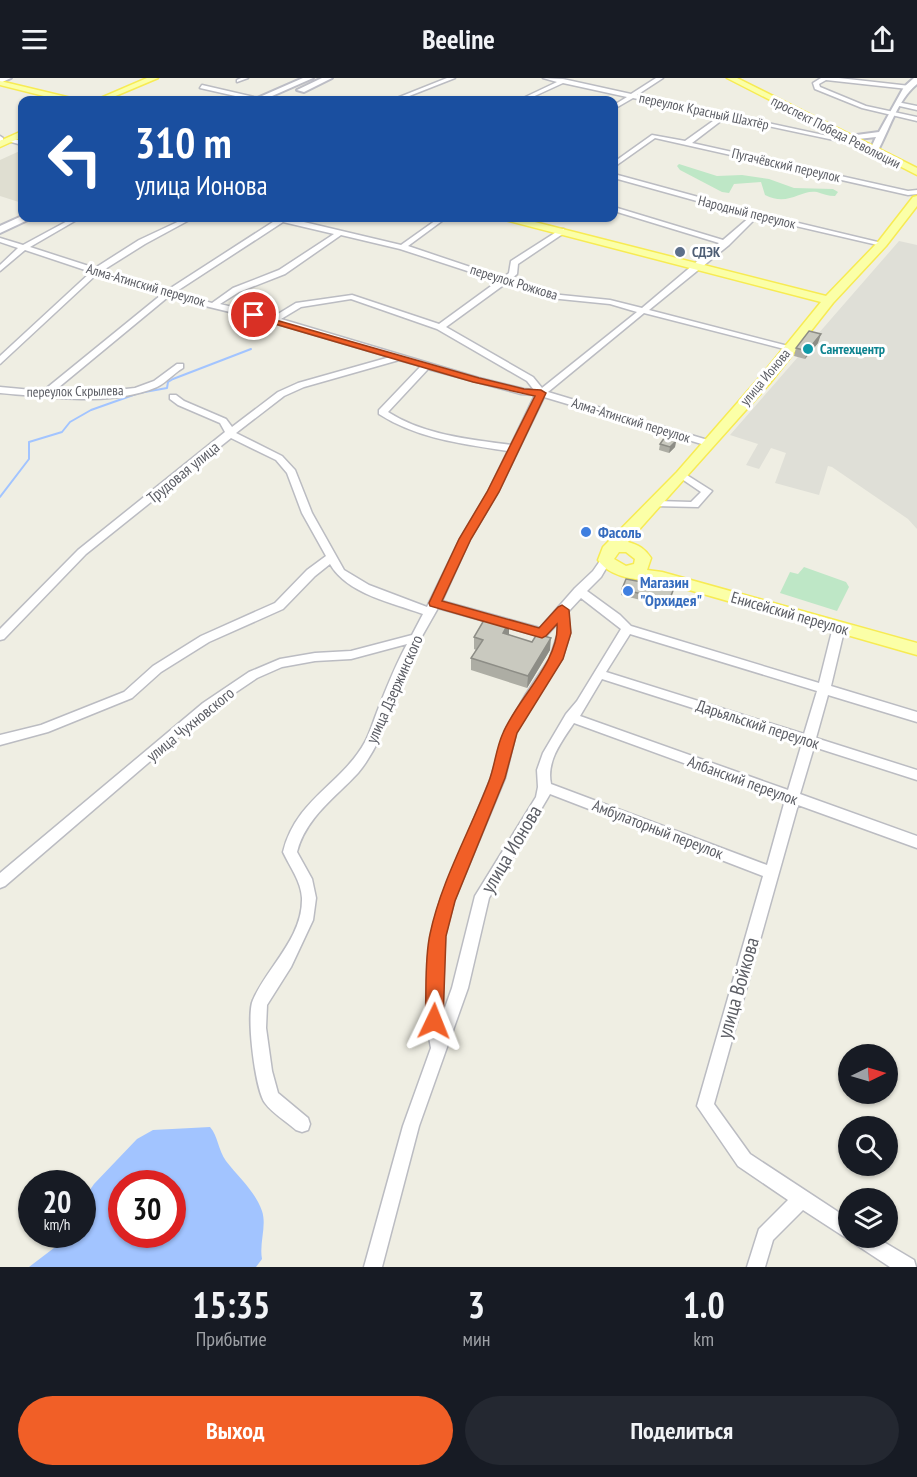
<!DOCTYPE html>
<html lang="ru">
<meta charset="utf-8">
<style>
body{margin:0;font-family:"PT Sans Narrow",sans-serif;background:#242831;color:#f1f3f6;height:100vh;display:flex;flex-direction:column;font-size:22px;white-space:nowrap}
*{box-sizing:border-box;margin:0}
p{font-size:20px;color:#9ea1a6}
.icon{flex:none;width:33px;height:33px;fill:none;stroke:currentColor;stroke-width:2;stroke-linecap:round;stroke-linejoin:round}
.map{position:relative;height:1189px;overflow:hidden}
.details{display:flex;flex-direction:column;background:#171b24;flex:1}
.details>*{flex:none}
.guide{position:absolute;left:18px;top:18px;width:600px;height:126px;border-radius:12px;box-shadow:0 2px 4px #0004;background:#1a4fa0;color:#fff;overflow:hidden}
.needle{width:39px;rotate:85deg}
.buttons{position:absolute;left:838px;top:966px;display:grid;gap:12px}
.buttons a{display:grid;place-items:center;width:60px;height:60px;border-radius:50%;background:#171b24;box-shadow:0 2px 4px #0004;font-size:30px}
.speed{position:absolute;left:18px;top:1092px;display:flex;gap:12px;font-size:30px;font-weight:700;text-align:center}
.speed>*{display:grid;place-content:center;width:78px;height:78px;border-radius:50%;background:#171b24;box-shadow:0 2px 4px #0004;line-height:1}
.speed small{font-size:15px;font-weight:400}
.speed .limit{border:9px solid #d22;background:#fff;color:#111}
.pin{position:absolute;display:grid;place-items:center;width:51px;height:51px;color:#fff;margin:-26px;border:3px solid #fff;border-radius:50%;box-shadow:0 2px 6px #0007}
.me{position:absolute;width:66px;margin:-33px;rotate:2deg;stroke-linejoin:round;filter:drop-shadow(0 0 4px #0008)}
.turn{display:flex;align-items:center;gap:21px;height:126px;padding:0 18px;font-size:27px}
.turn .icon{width:78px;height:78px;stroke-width:2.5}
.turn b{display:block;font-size:42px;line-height:51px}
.eta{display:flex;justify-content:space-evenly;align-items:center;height:102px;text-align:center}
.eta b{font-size:36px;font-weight:700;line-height:42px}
.action{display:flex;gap:12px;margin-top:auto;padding:12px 18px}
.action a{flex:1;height:69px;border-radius:36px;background:#f15f27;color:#fff;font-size:24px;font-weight:700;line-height:69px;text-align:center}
.action a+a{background:#242831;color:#f1f3f6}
header{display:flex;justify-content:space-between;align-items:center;height:78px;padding:0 18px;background:#171b24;font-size:27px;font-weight:700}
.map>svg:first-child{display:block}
.industrial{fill:#dfdfd7}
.education{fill:#dfded1}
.green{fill:#bee7c6}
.water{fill:#a2c4ff;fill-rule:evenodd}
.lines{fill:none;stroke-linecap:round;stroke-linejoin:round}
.stream{stroke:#a2c4ff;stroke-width:2}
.minor-casing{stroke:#bbbcc2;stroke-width:3}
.secondary-casing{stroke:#bcbdc5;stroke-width:4}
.primary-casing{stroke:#f7eb53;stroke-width:3}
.minor{fill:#fff;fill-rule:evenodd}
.secondary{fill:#fff;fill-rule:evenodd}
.primary{fill:#fbffa7;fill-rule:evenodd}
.wall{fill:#adada4}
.shaded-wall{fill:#8d8d86}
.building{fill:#c9c9bf;stroke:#8d8d86;stroke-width:1.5}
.route{fill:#f15f27;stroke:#9d3e19;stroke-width:1.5}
.service-dot{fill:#5c6f8a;stroke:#fff;stroke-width:2}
.culture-dot{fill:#0f9aa8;stroke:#fff;stroke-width:2}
.shop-dot{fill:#3f7fe0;stroke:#fff;stroke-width:2}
.labels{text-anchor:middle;stroke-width:6;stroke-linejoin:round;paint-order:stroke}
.far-street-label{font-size:14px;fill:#5b5d64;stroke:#fff}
.far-service-label{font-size:14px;font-weight:bold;fill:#4e5e75;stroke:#fff;text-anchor:start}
.far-culture-label{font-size:14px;font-weight:bold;fill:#0d838f;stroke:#fff;text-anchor:start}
.street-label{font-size:16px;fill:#5b5d64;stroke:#fff}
.shop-label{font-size:16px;font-weight:bold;fill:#366cbe;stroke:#fff;text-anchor:start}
.near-street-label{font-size:20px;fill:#5b5d64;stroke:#fff}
</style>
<header><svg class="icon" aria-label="menu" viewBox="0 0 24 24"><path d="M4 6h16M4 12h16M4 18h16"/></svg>Beeline<svg class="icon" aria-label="share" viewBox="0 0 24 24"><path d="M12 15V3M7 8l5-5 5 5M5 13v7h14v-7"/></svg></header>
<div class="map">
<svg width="917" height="1189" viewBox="0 0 917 1189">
<rect width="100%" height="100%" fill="#efeee3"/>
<!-- industrial -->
<path class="industrial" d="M899,163L917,167V451L908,441L832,389L828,388L819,417L775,405L786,375L771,370L759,391L746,387L758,366L730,357Z"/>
<!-- education -->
<path class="education" d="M22,72V125L0,118V82Z"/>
<!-- green -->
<path class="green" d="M679,86L717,98L742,97L769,101L794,110L833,111L838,114L835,118C828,118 823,116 817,114C800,111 789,129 765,117L761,104L734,106L729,115L722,114L680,92L677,88Z
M804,489L846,504L849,509L837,533L780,515L790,494L798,496Z"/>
<!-- water -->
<path class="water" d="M210,1049C218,1058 218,1072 226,1083C239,1100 255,1113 262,1133C267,1148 259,1165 262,1181L256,1189H29L71,1157L82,1156L83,1122L94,1106L137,1061L153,1052ZM122,1106H172V1156H122Z"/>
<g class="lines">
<!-- stream -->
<path class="stream" d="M0,419L29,381V364L62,354L70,344L91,332L139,315L167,310L168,304L173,301L251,271"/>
<defs>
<path id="minor" d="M241,0H248L237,4V2Z
M447,0H455L399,22H392Z
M543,0L563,1L631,16L656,0H663L637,17L865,66L862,68L726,39L692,65L908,113L917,112V116L908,117L655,60L614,89V84L652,57L685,63L720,38L633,20L614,31V27L627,19L563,5L526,22H519L557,4Z
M821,0H839L910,8L908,11L826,2L819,6L820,9L866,28L917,39V43L862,30L815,11L813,5Z
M202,7L254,19L278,22H253L200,10Z
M897,24L917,28V32L895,27Z
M0,58L3,60V62L0,63Z
M10,60L22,63V67L8,63Z
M614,96L757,135L886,166L882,168L757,139L729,167L649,232L792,269V273L644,235L548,314L711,363V367H705L544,319L498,414L470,461L442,523L540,550L575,510L593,493L602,480L606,479L611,482L601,499L587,513L620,537L631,548L819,605L833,549L835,546H843L845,549L831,608L917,634V644L828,617L816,660L917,692V702L814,669L800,716L917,758V770L798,727L714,1026L750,1076L849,1141V1160H877L914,1182L916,1189H890L855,1166L852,1160L849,1161L843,1158L803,1132L773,1162L765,1189H747L759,1151L788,1122L738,1088L697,1028L763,798L550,716L489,820L468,910L419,1048L382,1189H364L403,1048L431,970L426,943L431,858L440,823L491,700L504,655L526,616L550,580L558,555L557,546L546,558L542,559L438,530C428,548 416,567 408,587C392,623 384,664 358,695C335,720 306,739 297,774L312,801L316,820L313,842L291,889L267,927L266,950L272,993L278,1015L308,1040L310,1046L308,1052L302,1054L296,1052C287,1044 272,1035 265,1025C255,1011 246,937 253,922C267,889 303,860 302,820C301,803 290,789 283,774C296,721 342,706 365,664C370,655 373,644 377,634C386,611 395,588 407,566L351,581L315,583L282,589L257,600L211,631L5,808L0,810V795L203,625L249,594L280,581L315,575L351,573L412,557L423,536C393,525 347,516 330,486L315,498L283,531L209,564L161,594L132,620L48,654L0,667V657L41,647L124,614L153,588L201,558L275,525L307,492L326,478L302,435L287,395L276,382L231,360L86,476L4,561L0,562V551L78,472L225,354L220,345L178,327L170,321V317H176L184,323L226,341L232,349L278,314L298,305L390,279L271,244L168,219L53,314H98L135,310L154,303L177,286H183V290C174,295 167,304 157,309C109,329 50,319 0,315V309L43,313L161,217L97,196L0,286V278L91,194L25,172L0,193V187L18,170L0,164V160L23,167L73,140H80L30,169L95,190L139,162L186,140H193L145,166L102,193L166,213L276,142L272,140H287L401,167L439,140H446L408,168L503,200L509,195L511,183L561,151H564V155L518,186L517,196L510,202L551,216L610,222L642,230L719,165L614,133V129L723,162L751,138L614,100ZM283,144L334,156L279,192L233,210L212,225L174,215ZM341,157L400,171L498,203L439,246L352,217L296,225L273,239L220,226L239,214L285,196ZM505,206L550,220L610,226L637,234L542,310L533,299L446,249ZM351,221L437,251L527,303L534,312L524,311L479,300L281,241L301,229ZM399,282L421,288L379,332V336C418,361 463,366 508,373L488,414L460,461L427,529L369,507L344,492L312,435L295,392L282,378L236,355L284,318L304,309ZM428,291L521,316L535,317L511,367C468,361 424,357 388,334ZM581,520L621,551L577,623L566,636L543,675L537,692L538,709L536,719L475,818L452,910L442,938L445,858L454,823L505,700L516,655L535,622L562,581L570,555L568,534ZM630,556L817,613L804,656L606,594ZM602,601L802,665L788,712L580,638ZM574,645L785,722L767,787L551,706C546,683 562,663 574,645Z
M682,394L712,413L698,429L653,428L652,426L657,423L691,424L701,414L679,399L677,397Z"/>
<path id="secondary" d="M0,0H11L0,5Z
M303,0H313L263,22H253Z
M322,0H332L304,14L297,12Z
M914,0H917V6C897,22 889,53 877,74L870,72L876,59L849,62V58L879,54L904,9Z
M22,138L32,140L0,155V148Z"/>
<path id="primary" d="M147,0H158L106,22H96Z
M727,0H737L917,90V97Z
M0,3L71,20L72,22H60L0,7Z
M22,53V59L0,69V63Z
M917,118V128L886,168L833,225L770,305L628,464C639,467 645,471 651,480L647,492L662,494L917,565V577L661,504C640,501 612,502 598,482L603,469L677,394L760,299L821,224L505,142L504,140H519L826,218L878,164L913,119ZM619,474H626L635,481L634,486L626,488L614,481Z"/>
</defs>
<!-- minor casing -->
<use href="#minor" class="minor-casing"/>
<!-- secondary casing -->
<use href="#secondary" class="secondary-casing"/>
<!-- primary casing -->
<use href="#primary" class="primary-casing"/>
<!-- minor -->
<use href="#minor" class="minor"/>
<!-- secondary -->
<use href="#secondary" class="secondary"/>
<!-- primary -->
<use href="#primary" class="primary"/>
</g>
<!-- wall -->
<path class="wall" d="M818,265L805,281L794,278L796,270Z
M676,363L675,369L669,375L659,372L660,366Z
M674,510L668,529L621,517L622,511Z
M508,556L550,572L527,610L471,592V580L476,572L474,571V559L509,556Z"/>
<!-- shaded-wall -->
<path class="shaded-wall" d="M821,256L818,265L805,281L807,273Z
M676,363L675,369L669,375L670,369Z
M509,544V556L502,567L503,555Z
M551,560L550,572L527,610L528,598Z"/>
<!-- building -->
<path class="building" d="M809,253L821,256L807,273L796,270Z
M665,359L676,363L670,369L660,366Z
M626,501L674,510L669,523L622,511Z
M487,537L509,544L503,555L532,564L537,556L551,560L528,598L471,580L483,562L474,559Z"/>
<!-- route -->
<path class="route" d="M251,235L479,300L524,311L541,312L546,315L499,414L471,461L442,523L539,550L558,529L562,527L569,532L571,555L563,581L517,655L505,700L455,823L446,858L443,943L441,949L434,951L428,949L425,943C427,915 424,883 430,856C441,803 470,753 489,703C495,687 496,670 503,655C517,621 560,583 557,546L546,558L542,560L430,528L429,525L459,461L487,414L535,318L473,304L251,239Z"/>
<!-- markers -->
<circle class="service-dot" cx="680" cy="174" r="6"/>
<circle class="culture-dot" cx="808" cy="271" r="6"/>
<g class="shop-dot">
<circle cx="586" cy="454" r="6"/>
<circle cx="628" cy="513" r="6"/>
</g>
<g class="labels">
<!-- far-street labels -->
<g class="far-street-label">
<text transform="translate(704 33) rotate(12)" y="5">переулок Красный Шахтёр</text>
<text transform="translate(836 54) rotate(27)" y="5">проспект Победа Революции</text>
<text transform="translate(786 87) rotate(13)" y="5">Пугачёвский переулок</text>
<text transform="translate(747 134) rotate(14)" y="5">Народный переулок</text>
<text transform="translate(514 204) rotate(17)" y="5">переулок Рожкова</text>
<text transform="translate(146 207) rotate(16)" y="5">Алма-Атинский переулок</text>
<text transform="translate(765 299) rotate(-50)" y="5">улица Ионова</text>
<text transform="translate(75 313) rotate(-1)" y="5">переулок Скрылева</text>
<text transform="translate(631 342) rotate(17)" y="5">Алма-Атинский переулок</text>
</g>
<!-- far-service labels -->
<g class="far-service-label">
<text x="692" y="179">СДЭК</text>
</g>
<!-- far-culture labels -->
<g class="far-culture-label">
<text x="820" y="276">Сантехцентр</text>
</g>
<!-- street labels -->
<g class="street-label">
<text transform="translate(183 394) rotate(-39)" y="6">Трудовая улица</text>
<text transform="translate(790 535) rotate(16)" y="6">Енисейский переулок</text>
<text transform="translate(394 611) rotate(-66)" y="6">улица Дзержинского</text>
<text transform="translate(190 646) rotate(-39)" y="6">улица Чухновского</text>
<text transform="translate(758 646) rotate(18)" y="6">Дарьяльский переулок</text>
<text transform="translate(743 702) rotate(20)" y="6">Албанский переулок</text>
<text transform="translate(658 751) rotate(21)" y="6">Амбулаторный переулок</text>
</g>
<!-- shop labels -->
<g class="shop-label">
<text x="598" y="460">Фасоль</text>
<text x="640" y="510">Магазин<tspan x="640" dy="18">"Орхидея"</tspan></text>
</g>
<!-- near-street labels -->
<g class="near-street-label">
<text transform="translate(511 771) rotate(-59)" y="7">улица Ионова</text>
<text transform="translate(738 910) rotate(-74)" y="7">улица Войкова</text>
</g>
</g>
</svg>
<div class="buttons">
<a><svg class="needle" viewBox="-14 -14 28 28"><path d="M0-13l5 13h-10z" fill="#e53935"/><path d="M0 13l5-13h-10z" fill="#9ea1a6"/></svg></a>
<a><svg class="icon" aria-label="search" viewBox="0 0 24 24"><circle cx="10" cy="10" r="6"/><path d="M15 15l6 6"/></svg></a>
<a><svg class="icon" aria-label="layers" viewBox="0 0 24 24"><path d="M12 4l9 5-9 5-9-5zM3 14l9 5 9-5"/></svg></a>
</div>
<div class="speed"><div>20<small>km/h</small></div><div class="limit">30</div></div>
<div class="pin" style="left:254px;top:237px;background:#d93025"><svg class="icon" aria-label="arrive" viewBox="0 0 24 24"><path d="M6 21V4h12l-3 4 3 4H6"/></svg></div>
<svg class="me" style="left:434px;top:943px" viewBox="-20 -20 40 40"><path d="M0-17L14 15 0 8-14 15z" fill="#f15f27" stroke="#fff" stroke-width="4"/></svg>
<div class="guide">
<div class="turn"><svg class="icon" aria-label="left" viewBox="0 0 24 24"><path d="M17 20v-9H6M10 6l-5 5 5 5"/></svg><div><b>310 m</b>улица Ионова</div></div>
</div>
</div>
<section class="details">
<div class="eta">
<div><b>15:35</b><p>Прибытие</p></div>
<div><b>3</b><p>мин</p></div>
<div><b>1.0</b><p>km</p></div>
</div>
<div class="action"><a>Выход</a><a>Поделиться</a></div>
</section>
